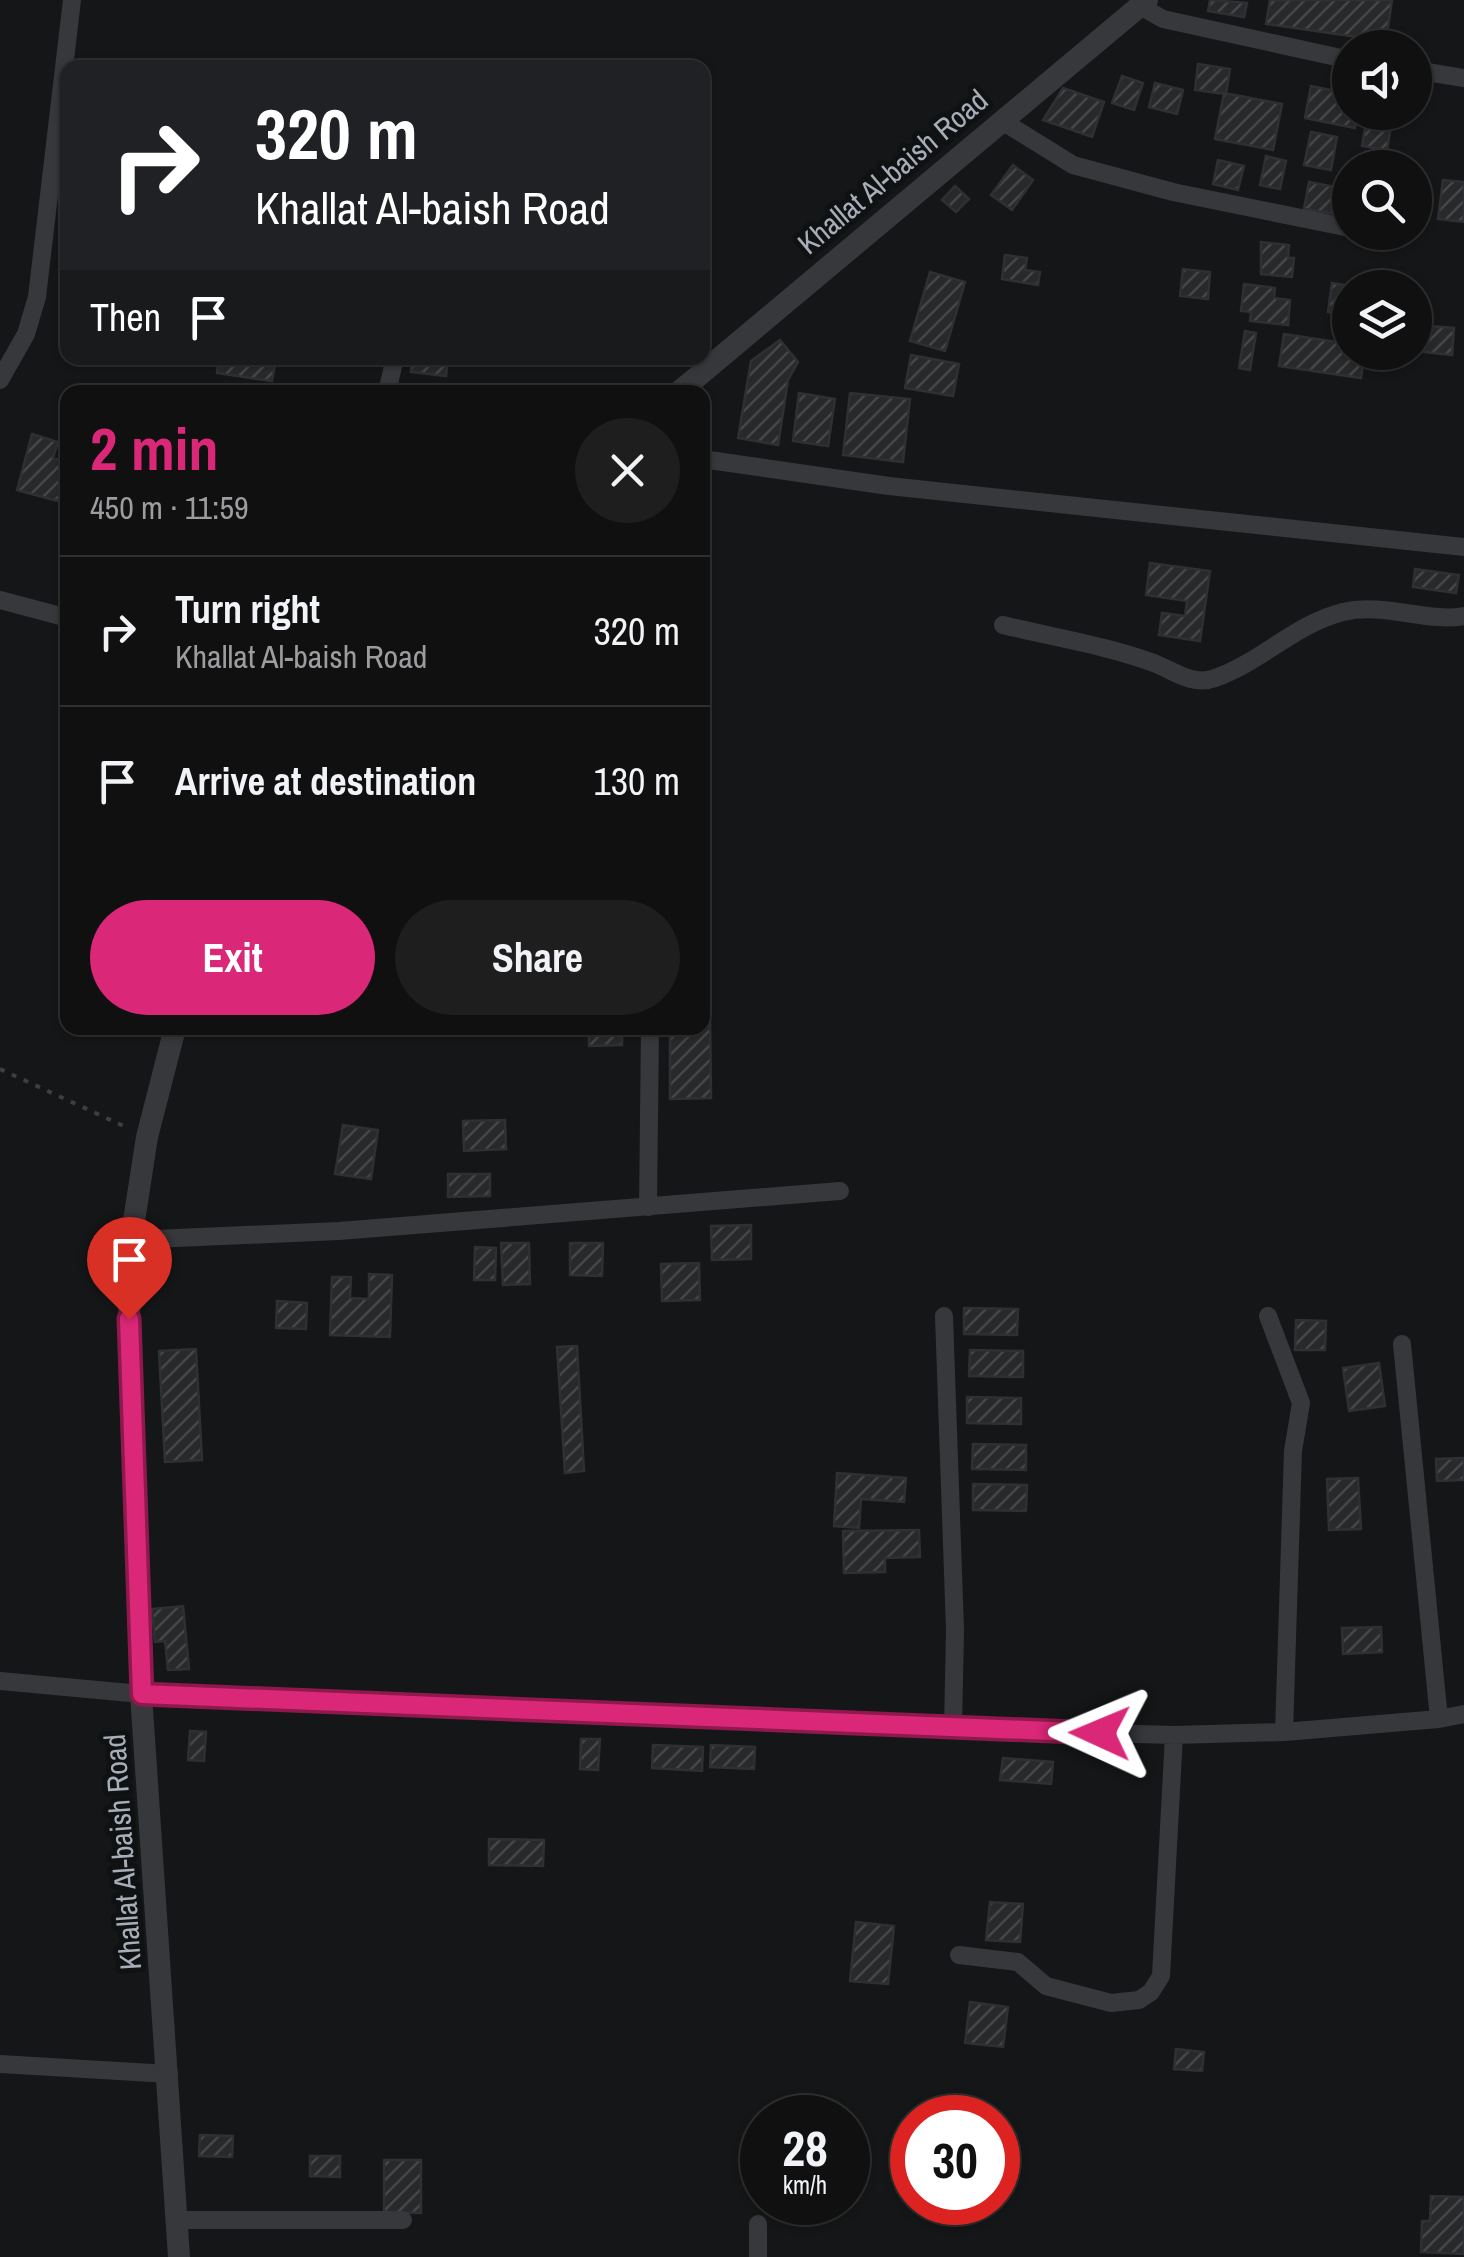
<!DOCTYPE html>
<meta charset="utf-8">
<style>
body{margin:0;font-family:"Archivo Narrow",sans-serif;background:#1e1e1f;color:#f1f3f6;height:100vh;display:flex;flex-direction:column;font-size:38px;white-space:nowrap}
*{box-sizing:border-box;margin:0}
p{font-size:32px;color:#9c9d9f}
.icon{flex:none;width:55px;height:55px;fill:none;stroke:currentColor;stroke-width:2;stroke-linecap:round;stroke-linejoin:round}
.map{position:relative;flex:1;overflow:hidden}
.panel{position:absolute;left:60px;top:385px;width:650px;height:650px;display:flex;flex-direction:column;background:#101011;border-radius:20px;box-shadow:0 2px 8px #0004,0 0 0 2px #303031}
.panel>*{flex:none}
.top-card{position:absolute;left:60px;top:60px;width:650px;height:305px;border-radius:20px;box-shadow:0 2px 8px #0004,0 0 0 2px #303031;background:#202124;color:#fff;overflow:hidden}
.tools{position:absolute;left:1332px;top:30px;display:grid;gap:20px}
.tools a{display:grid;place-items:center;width:100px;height:100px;border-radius:50%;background:#101011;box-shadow:0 2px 8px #0004,0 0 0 2px #303031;font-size:50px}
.speed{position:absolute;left:740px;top:2095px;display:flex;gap:20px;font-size:50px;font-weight:700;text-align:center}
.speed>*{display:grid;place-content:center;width:130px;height:130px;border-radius:50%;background:#101011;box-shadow:0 2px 8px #0004,0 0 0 2px #303031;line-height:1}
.speed small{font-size:25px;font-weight:400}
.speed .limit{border:15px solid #d22;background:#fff;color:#111}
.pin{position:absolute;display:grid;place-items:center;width:85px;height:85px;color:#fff;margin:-102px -42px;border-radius:50% 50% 50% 0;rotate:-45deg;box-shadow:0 0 10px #0007}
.pin .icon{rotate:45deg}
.me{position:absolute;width:110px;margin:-55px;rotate:271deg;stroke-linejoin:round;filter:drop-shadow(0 0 8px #0008)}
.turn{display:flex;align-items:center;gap:35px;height:210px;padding:0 30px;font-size:45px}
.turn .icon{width:130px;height:130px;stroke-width:2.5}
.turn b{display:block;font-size:70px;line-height:85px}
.then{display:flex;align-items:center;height:95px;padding:0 30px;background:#0003;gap:20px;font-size:38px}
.round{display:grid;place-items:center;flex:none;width:105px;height:105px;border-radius:52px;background:#1e1e1f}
.summary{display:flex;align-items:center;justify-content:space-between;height:170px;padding:0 30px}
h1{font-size:60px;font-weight:700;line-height:75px;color:#db2777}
.cta{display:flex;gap:20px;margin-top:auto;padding:20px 30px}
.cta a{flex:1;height:115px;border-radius:60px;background:#db2777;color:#fff;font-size:40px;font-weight:700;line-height:115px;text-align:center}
.cta a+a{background:#1e1e1f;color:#f1f3f6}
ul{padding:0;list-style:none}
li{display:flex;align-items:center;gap:30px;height:150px;padding:0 30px;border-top:2px solid #303031}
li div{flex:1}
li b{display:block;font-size:38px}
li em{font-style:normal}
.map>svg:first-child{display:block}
.building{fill:url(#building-hatch);stroke:#2f3033;stroke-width:2.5}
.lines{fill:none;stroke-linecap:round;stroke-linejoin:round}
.path{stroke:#3c3f43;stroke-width:4;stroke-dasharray:5 8;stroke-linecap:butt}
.minor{stroke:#36383c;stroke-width:18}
.tertiary{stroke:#36383c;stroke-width:22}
.route-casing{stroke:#8e194d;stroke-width:25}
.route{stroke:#db2777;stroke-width:18}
.labels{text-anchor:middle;stroke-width:10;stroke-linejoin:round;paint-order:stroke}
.street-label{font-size:30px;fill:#a7aeb8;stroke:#101112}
</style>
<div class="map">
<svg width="1464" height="2257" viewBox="0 0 1464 2257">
<defs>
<pattern id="building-hatch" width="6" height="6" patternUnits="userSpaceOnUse" patternTransform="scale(2.5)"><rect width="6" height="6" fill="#28292b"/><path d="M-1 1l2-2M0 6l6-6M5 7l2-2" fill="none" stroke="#444648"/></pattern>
</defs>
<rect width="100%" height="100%" fill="#151617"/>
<!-- building -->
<path class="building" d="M1210,0L1247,3L1244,17L1208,11Z
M1270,0H1392L1386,41L1266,24Z
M1198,64L1230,69L1226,94L1195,90Z
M1122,76L1143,83L1134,110L1112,103Z
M1155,83L1183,90L1177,114L1149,107Z
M1311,86L1350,94V112H1358L1355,128L1305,118Z
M1063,88L1104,102L1092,137L1043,120Z
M1224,93L1282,104L1273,150L1215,139Z
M1366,122L1391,126L1387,150L1362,146Z
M1311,132L1337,137L1331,170L1304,165Z
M1266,156L1286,161L1280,189L1260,185Z
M1218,160L1244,166L1238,190L1213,184Z
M1013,165L1033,180L1012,210L991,195Z
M1443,180L1464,182V222L1438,219Z
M1309,182L1340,188L1336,214L1304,209Z
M1415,185L1426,187L1421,223L1415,222Z
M955,186L969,199L956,212L942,200Z
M1261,242L1289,245L1288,258H1294L1292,277L1261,274Z
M1005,255L1027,258L1025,270L1040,272L1038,285L1002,279Z
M1183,269L1210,272L1208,299L1180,296Z
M930,272L965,282L945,351L910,341Z
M1332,283L1350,286V315L1328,312Z
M1244,284L1275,288L1274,298L1290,300L1288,325L1250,321L1251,312L1241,311Z
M1417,325L1454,328L1452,355L1415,351Z
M1245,331L1256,333L1250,370L1239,368Z
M1284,334L1350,344V352H1365L1361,378L1279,366Z
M780,340L798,362L788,380L778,445L738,438L751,361Z
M911,355L959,364L953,396L905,388Z
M219,358H276L272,381L217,373Z
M412,358H448L446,376L411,372Z
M799,393L835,399L828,446L793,441Z
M850,393L910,399L903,462L843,455Z
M32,434L58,442L53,458L68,462L65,503L17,490Z
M1150,563L1210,571L1200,641L1159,635L1162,613L1185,616L1187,601L1146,595Z
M1415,569L1459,575L1456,593L1413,587Z
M702,1008H710L711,1098L670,1099V1028H702Z
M589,1028H622V1045L589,1046Z
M505,1120L506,1149L464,1151L463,1121Z
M343,1125L378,1130L371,1179L335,1174Z
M448,1174H490V1196L448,1197Z
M751,1225V1259L712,1260L711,1226Z
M501,1243H529L530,1284L503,1285Z
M570,1243H603L602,1276L570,1275Z
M475,1247L496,1248L495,1280H474Z
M699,1263L700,1300L662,1301L661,1264Z
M369,1274L392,1275L390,1337L330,1335L332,1277H351L350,1298L369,1299Z
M277,1301L307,1303L306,1329L276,1328Z
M964,1308L1018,1309L1017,1335L964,1334Z
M1296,1320L1326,1321L1325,1350H1295Z
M577,1346L584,1471L565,1473L557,1347Z
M196,1349L202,1460L165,1462L159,1351Z
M970,1350L1023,1351V1377L969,1376Z
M1379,1363L1385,1406L1349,1411L1343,1368Z
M967,1397L1021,1398V1424L967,1423Z
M973,1444L1026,1445V1470L972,1469Z
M1464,1458V1480L1437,1481L1436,1459Z
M837,1473L906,1478L904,1502L861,1499L859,1528L834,1526Z
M1358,1478L1361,1529L1329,1530L1327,1479Z
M973,1484L1027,1485L1026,1511L973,1510Z
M919,1530L920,1557L885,1558V1572L844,1573L843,1531Z
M183,1606L189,1669L168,1670L165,1641L155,1642L152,1609Z
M1381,1627L1382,1652L1343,1654L1342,1628Z
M190,1731L206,1732L204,1761L188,1760Z
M581,1739H600L598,1770L580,1769Z
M653,1745L703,1747L702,1771L652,1768Z
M711,1745L755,1747L754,1769L710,1767Z
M1003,1758L1053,1762L1051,1784L1000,1780Z
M489,1839L544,1840L543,1866L489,1865Z
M990,1902L1023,1904L1020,1942L986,1940Z
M856,1922L894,1926L888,1984L850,1981Z
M970,2002L1008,2007L1003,2047L965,2043Z
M1176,2049L1204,2052L1202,2071L1174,2069Z
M200,2135L233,2136L232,2157L199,2156Z
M310,2156H340V2177L310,2176Z
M384,2160H421V2213L384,2212Z
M1431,2196L1464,2197V2254L1421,2252L1422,2221H1430Z"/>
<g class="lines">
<!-- path -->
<path class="path" d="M0,1069L128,1128"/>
<!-- minor -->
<path class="minor" d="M1140,6L1163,19L1350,60
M1415,70L1464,78
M1002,121L1073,165L1173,192L1350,228
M1374,232L1381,234
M0,380L26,334L37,297L72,0
M387,392L395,358
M702,459L889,486L1464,547
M0,600L68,618
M1003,625C1051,637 1104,645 1151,662C1172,669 1191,687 1215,678C1261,662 1295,624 1343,612C1384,602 1428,623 1464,616
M648,1207L650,1028
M131,1240L339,1231L840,1191
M944,1316L955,1630L953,1729
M1268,1316L1301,1403L1293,1451L1284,1732
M1402,1344L1439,1719L1464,1714
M0,1681L141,1694L953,1729L1174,1735L1284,1732L1439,1719
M959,1955L1018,1962L1046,1986L1111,2003L1139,2000L1151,1992L1161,1976L1174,1735
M0,2064L169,2074
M178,2220H403
M758,2257V2224"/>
<!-- tertiary -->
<path class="tertiary" d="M679,392L1147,0
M175,1028L147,1137L131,1240L129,1319L141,1694L179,2257"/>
</g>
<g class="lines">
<defs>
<path id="route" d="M129,1319L142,1694L1100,1733"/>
</defs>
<!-- route casing -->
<use href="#route" class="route-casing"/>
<!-- route -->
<use href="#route" class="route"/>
</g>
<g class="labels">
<!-- street labels -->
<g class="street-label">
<text transform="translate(893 172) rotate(-40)" y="10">Khallat Al-baish Road</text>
<text transform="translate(123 1852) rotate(-94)" y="10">Khallat Al-baish Road</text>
</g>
</g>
</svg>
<div class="tools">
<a><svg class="icon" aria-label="sound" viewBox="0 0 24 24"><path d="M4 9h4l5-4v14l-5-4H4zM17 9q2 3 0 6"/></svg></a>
<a><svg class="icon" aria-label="search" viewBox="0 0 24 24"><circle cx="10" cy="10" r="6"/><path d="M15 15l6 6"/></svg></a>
<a><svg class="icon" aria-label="layers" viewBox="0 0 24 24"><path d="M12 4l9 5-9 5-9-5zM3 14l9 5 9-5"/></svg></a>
</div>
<div class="speed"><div>28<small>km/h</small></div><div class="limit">30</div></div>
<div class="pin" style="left:129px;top:1319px;background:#d93025"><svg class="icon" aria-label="arrive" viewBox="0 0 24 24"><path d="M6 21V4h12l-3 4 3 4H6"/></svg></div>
<svg class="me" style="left:1100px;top:1733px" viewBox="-20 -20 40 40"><path d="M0-17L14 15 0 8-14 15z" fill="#db2777" stroke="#fff" stroke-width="4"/></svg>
<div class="top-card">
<div class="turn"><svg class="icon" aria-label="right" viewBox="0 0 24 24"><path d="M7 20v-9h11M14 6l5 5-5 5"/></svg><div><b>320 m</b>Khallat Al-baish Road</div></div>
<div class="then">Then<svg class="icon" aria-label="arrive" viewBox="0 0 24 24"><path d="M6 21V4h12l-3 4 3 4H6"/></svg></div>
</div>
<section class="panel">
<div class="summary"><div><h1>2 min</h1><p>450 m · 11:59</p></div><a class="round"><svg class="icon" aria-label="close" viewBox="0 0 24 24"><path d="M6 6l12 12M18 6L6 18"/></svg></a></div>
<ul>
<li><svg class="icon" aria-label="right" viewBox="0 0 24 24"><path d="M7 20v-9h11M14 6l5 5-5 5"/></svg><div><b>Turn right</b><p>Khallat Al-baish Road</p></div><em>320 m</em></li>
<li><svg class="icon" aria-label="arrive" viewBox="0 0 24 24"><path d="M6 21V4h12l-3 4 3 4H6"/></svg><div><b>Arrive at destination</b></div><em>130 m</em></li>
</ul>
<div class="cta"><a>Exit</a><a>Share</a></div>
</section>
</div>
